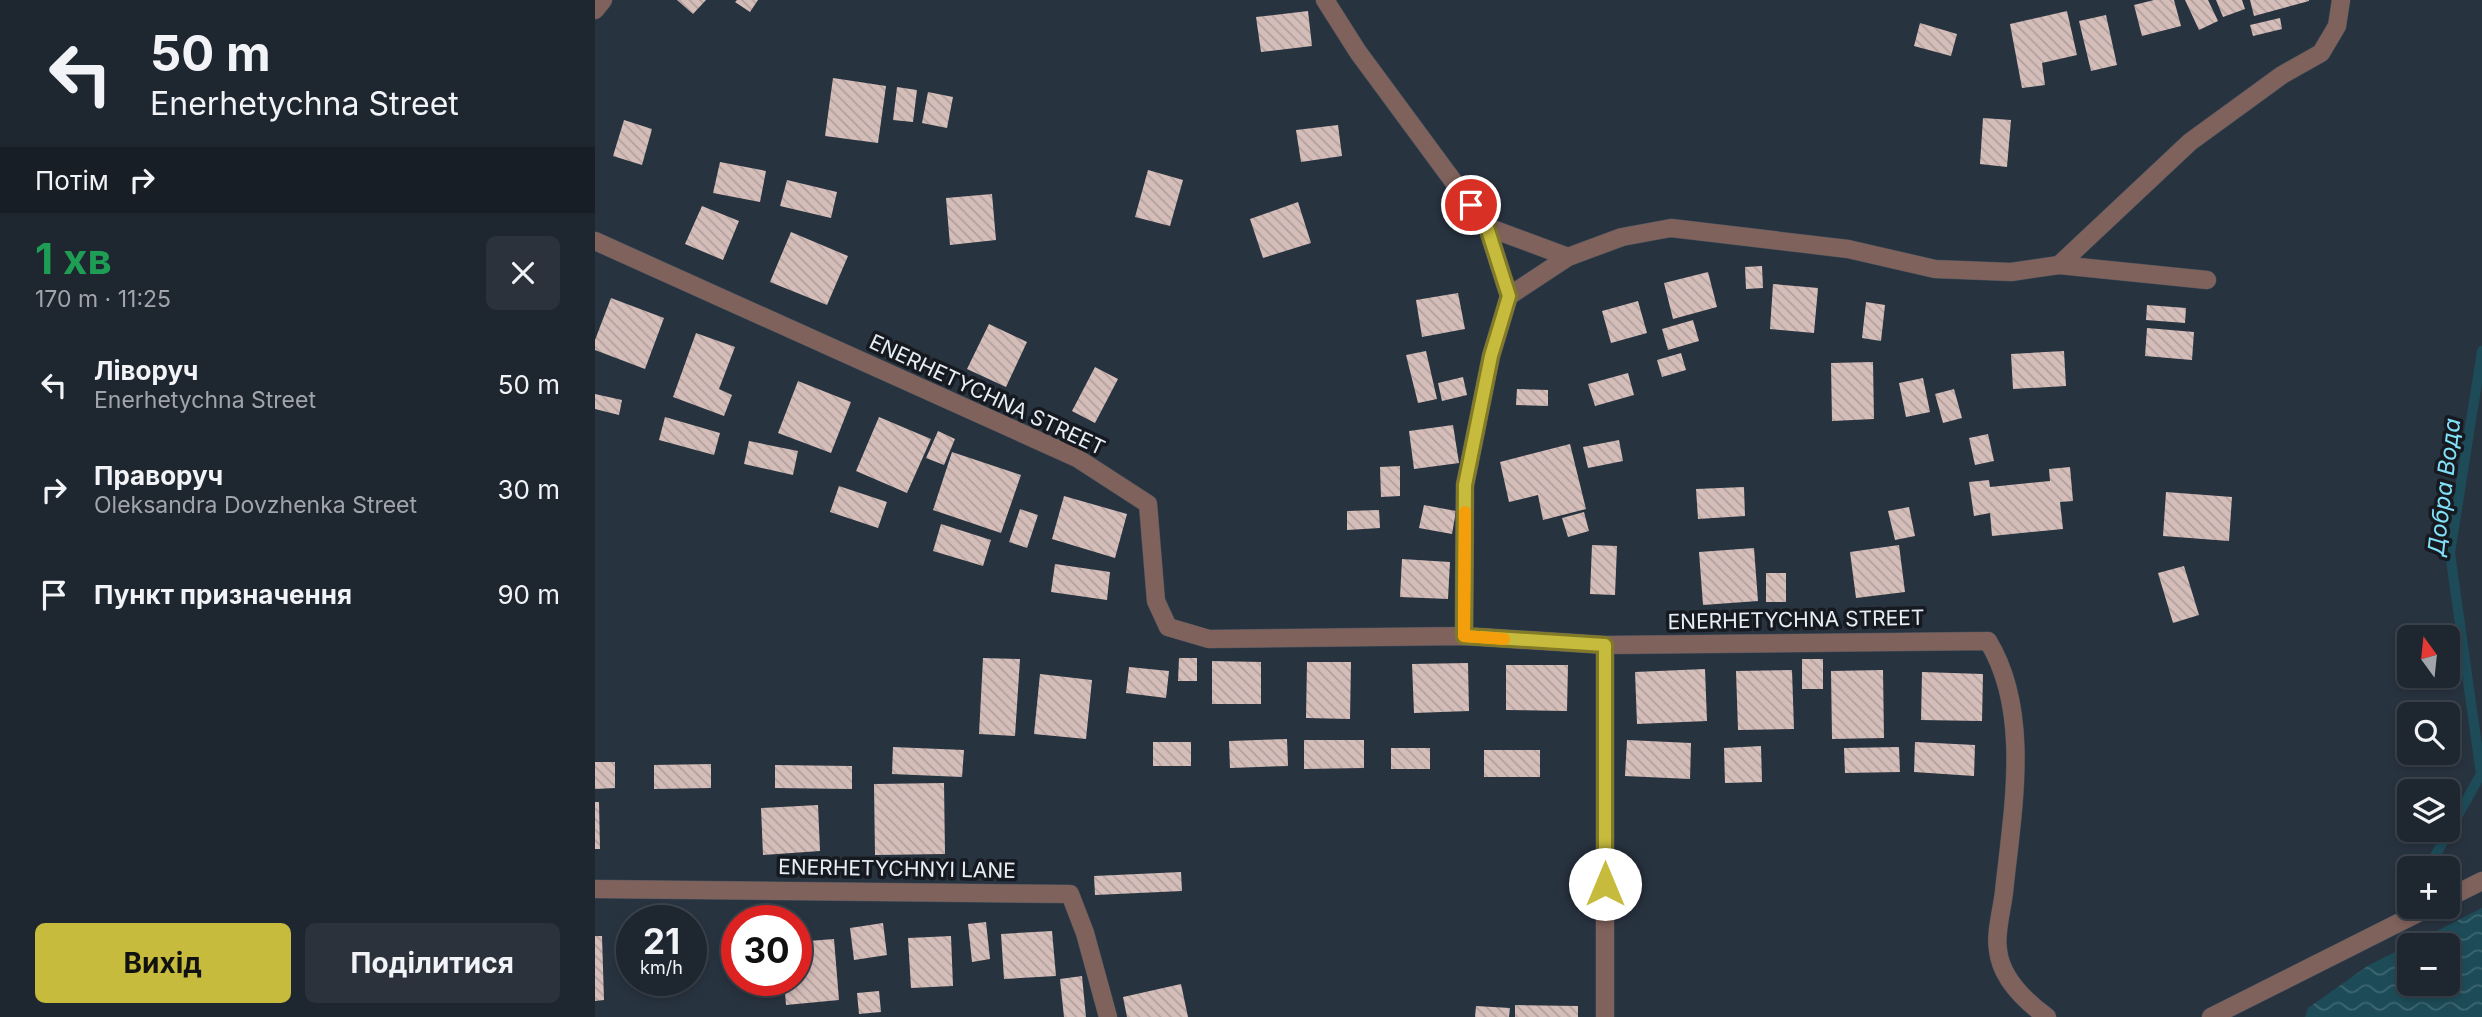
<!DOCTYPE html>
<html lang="uk">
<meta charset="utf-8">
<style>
body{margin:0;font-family:Inter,sans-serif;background:#2b323c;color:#f1f3f6;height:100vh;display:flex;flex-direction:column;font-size:26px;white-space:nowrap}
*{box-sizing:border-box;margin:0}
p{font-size:23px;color:#a1a5ab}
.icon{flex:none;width:38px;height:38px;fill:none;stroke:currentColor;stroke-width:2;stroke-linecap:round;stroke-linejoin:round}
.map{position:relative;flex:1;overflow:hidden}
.side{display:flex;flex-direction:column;background:#1e2630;width:595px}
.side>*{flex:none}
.banner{background:#1e2630;color:#f1f3f6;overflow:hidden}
.needle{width:46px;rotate:345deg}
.fabs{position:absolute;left:1802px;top:625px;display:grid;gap:14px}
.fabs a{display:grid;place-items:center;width:63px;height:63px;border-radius:10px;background:#1e2630;box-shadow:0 4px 10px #0003,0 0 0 2px #3c434c;font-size:35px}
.speed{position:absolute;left:21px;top:905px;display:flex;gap:14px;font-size:35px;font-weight:700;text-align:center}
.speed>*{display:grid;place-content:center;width:91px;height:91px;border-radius:50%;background:#1e2630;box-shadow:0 4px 10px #0003,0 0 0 2px #3c434c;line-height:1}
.speed small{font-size:18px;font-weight:400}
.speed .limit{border:10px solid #d22;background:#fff;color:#111}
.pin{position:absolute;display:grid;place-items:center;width:60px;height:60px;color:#fff;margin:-30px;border:4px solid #fff;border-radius:50%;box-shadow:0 2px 7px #0007}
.me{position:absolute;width:77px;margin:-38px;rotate:0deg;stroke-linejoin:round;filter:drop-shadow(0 0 5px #0008)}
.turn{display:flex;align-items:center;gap:24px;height:147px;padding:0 35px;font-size:32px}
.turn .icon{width:91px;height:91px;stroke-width:2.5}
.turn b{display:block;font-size:49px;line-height:60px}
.then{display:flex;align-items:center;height:66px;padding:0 35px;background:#0003;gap:14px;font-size:26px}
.round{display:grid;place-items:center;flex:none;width:74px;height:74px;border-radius:10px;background:#2b323c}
.summary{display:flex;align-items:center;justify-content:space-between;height:119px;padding:0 35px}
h1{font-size:42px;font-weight:700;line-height:52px;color:#1e9e55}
.cta{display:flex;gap:14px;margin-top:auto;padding:14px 35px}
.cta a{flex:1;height:80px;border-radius:10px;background:#c6bb3c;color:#111;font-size:28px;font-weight:700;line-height:80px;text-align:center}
.cta a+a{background:#2b323c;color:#f1f3f6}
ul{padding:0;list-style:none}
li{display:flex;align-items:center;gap:21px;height:105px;padding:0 35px}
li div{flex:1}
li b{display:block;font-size:26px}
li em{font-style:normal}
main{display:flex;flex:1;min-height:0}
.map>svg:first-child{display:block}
.water{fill:url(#water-waves);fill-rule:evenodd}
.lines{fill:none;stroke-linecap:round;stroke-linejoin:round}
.stream{stroke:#1d4c58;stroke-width:10}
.building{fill:url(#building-back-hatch)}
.street-casing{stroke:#46515d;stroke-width:19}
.street{stroke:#80625c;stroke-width:18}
.route-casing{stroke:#817a27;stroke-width:18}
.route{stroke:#c6bb3c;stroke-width:12}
.slow{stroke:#f59e0b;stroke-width:12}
.labels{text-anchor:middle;stroke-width:7;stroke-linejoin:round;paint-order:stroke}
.street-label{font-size:21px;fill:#e6edf5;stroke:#161a20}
.water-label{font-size:23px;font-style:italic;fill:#82e0f8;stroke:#161a20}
</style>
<main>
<section class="side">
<div class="banner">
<div class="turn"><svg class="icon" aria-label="left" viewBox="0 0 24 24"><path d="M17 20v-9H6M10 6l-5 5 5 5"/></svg><div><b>50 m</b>Enerhetychna Street</div></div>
<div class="then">Потім<svg class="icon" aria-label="right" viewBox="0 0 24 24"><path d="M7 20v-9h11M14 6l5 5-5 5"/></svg></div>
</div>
<div class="summary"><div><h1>1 хв</h1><p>170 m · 11:25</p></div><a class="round"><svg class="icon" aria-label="close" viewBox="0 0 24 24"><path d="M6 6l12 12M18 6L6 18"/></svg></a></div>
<ul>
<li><svg class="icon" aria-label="left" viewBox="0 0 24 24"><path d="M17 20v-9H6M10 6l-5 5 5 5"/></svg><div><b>Ліворуч</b><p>Enerhetychna Street</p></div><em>50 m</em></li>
<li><svg class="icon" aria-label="right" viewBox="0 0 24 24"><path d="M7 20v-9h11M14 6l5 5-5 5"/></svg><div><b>Праворуч</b><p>Oleksandra Dovzhenka Street</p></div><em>30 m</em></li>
<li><svg class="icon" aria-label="arrive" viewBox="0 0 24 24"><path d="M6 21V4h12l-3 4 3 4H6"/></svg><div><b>Пункт призначення</b></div><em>90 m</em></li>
</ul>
<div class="cta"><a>Вихід</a><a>Поділитися</a></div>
</section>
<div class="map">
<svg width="1887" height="1017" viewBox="0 0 1887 1017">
<defs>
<pattern id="water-waves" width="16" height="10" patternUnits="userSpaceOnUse" patternTransform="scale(1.75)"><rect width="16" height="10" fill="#1d4c58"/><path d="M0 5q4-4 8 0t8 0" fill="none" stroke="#3e6671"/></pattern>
<pattern id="building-back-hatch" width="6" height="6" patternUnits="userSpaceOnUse" patternTransform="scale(1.75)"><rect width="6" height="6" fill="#d5beb9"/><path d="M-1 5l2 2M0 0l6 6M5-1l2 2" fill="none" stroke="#b1a09d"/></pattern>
</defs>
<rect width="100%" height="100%" fill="#283340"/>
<!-- water -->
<path class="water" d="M1887,908V1017H1710L1713,1008L1774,965ZM1815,945H1853V984H1815Z"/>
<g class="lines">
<!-- stream -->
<path class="stream" d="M1835,865L1886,774L1855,553L1887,351"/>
</g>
<!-- building -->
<path class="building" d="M82,0H111L98,14Z
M142,0H163L155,12L140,2Z
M1559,0H1579L1586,26L1547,36L1539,5Z
M1590,0H1613L1623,21L1604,30Z
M1621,0H1647L1650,9L1628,17Z
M1655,0H1714V1L1659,16Z
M713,11L717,46L666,52L661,17Z
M1472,11L1482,55L1447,63L1450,85L1427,88L1415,24Z
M1511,15L1522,65L1496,71L1484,21Z
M1685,18L1687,29L1658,36L1655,25Z
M1325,23L1362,34L1356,56L1319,46Z
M238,78L291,86L283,143L230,136Z
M302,87L322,90L318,122L298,120Z
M333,92L358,97L352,128L327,123Z
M1388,118L1416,120L1412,167L1385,164Z
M29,120L57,129L47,165L18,156Z
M743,125L747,156L706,162L701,130Z
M125,162L171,171L165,202L118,193Z
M553,170L588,180L575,226L540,217Z
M192,180L242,192L236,218L185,206Z
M397,194L401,240L355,245L351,198Z
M703,202L716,243L668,258L655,219Z
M107,206L144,221L128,260L90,244Z
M196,232L253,256L232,305L175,282Z
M1167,266L1168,288L1151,289L1150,267Z
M1113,272L1122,307L1078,319L1069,283Z
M1178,284L1223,288L1219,333L1175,329Z
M863,293L870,329L827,337L821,300Z
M16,298L69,318L50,369L0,350V340Z
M1043,301L1052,333L1016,343L1007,311Z
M1271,302L1290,305L1286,341L1267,338Z
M1552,305L1591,308L1590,323L1551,320Z
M1098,320L1104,341L1073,350L1067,329Z
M394,324L432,342L411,387L372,369Z
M1552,328L1599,332L1597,360L1550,356Z
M101,333L140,347L124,389L137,395L129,416L78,397Z
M831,351L842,399L823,403L811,355Z
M1469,351L1471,386L1418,389L1416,354Z
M1086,353L1091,370L1067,377L1062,360Z
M1278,362L1279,419L1237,421L1236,363Z
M500,367L523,379L500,423L477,411Z
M1033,373L1039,395L1000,406L993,384Z
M868,377L872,395L847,401L843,383Z
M1328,378L1335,412L1311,417L1304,383Z
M203,381L256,402L236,453L183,433Z
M922,389L953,390V406L921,405Z
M1359,389L1367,418L1348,423L1340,394Z
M0,394L27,400L24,415L0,409Z
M70,417L125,433L119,455L64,440Z
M284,417L336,439L312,493L261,471Z
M858,425L864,463L819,469L814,431Z
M343,431L360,439L349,465L331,458Z
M1393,434L1399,461L1380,465L1374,438Z
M1024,440L1028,461L993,468L988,447Z
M154,441L203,451L198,475L149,464Z
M975,444L991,509L948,520L943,495L914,502L905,462Z
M357,452L426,475L406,533L338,510Z
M805,466V496L786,497L785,467Z
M1475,467L1478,501L1465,502L1468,529L1397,536L1395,513L1379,516L1374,482L1394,480L1395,487L1455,481L1454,469Z
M244,486L292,502L283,528L235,512Z
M1149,487L1150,516L1103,519L1101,489Z
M1571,492L1637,497L1634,541L1568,536Z
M469,496L532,514L520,558L457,539Z
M829,505L861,511L857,534L824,528Z
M1314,507L1320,536L1300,540L1293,511Z
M425,509L443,515L432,548L414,542Z
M784,510L785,528L752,530V511Z
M989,512L994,531L973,537L967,518Z
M346,524L396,540L388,566L338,551Z
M997,545L1022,546L1020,595L995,594Z
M1304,545L1310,592L1261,598L1255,552Z
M1159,548L1163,601L1108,605L1104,552Z
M807,559L855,562L853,599L805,597Z
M460,564L515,572L512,600L456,592Z
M1589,566L1604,615L1578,623L1563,573Z
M1171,573H1191V602H1171Z
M388,658L425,659L420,736L384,734Z
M584,658H602V681H583Z
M1207,659H1228V689H1207Z
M617,661L666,662V704H617Z
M712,662H756L755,719L711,718Z
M873,663L874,711L819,713L817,664Z
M911,665H973L972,711L911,710Z
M534,667L574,671L571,698L531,693Z
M1110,669L1112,721L1042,724L1040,672Z
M1197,670L1199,729L1143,730L1141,671Z
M1288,670L1289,738L1237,739L1236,671Z
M1327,672L1388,674L1387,721L1326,720Z
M445,674L497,680L491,739L439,734Z
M692,739L693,766L635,768L634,741Z
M709,740H769V768L709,769Z
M1032,740L1096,743L1095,779L1030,776Z
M558,742H596V766H558Z
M1320,742L1380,745L1379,776L1319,772Z
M1166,746L1167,782L1130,783L1129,748Z
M298,747L369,750L367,777L297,774Z
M1304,747L1305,772L1250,773L1249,748Z
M796,748H835V769H796Z
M889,750H945V777H889Z
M0,762H20V788L0,789Z
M116,764V788L59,789V765Z
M180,765L257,766V789L180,788Z
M349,783L350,854L280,855L279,784Z
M0,802H4L5,849H0Z
M223,805L225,851L168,855L166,808Z
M586,872L587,891L500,895L499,876Z
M391,922L395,959L377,962L373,924Z
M288,923L292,955L259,960L255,928Z
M457,931L461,976L409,979L406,934Z
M0,936H7L9,1000L0,1001Z
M356,936L358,986L316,988L313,938Z
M239,939L244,1000L191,1005L189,980H201V942Z
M487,976L491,1017H469L465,979Z
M586,984L593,1017H532L528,997Z
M284,991L286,1012L264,1014L262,993Z
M920,1005L983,1006V1017H920Z
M881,1006L915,1008L914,1017H880Z"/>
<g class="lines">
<defs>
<path id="street" d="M730,0L763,52L892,227L914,296L896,356L870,485L869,636
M0,10L8,0
M892,227L973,257
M0,241L482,458L553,504L561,601L573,627L614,639L869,636L1010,645L1393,641C1437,713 1417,813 1409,892C1407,910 1400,933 1403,950C1406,979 1430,1001 1452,1017
M1464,265L1595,142L1687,75L1726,53L1742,26L1746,0
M914,296L973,257L1027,237L1076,228L1253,249L1340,269L1416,272L1464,265L1612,280
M1010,645V1017
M0,889L475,894L490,933L513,1017
M1853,898L1887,881
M1616,1017L1837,906"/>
</defs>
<!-- street casing -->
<use href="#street" class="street-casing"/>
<!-- street -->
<use href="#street" class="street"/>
</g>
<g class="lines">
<defs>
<path id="route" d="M876,205L892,227L914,296L896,356L870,485L869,636L1010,645V884"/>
</defs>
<!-- route casing -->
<use href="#route" class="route-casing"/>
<!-- route -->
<use href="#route" class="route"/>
<!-- slow -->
<path class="slow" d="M870,512L869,636L909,639"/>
</g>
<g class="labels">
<!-- street labels -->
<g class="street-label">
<text transform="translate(392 395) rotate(25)" y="7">ENERHETYCHNA STREET</text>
<text transform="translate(1201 620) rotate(-1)" y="7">ENERHETYCHNA STREET</text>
<text transform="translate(302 869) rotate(1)" y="7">ENERHETYCHNYI LANE</text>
</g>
<!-- water labels -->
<g class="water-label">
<text transform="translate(1849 487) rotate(-83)" y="8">Добра Вода</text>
</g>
</g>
</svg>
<div class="fabs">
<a><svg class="needle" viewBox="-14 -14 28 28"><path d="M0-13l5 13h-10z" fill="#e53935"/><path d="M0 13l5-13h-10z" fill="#a1a5ab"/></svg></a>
<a><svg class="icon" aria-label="search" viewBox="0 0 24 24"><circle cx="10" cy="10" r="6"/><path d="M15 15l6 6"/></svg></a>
<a><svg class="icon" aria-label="layers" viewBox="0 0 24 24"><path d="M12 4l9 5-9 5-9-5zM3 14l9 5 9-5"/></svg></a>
<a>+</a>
<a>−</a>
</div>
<div class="speed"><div>21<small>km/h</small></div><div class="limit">30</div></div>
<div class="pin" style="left:876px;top:205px;background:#d93025"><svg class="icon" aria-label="arrive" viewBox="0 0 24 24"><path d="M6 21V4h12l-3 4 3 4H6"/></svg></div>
<svg class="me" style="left:1010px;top:884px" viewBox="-20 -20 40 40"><circle r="19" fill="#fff"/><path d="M0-13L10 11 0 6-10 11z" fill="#c6bb3c"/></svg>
</div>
</main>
